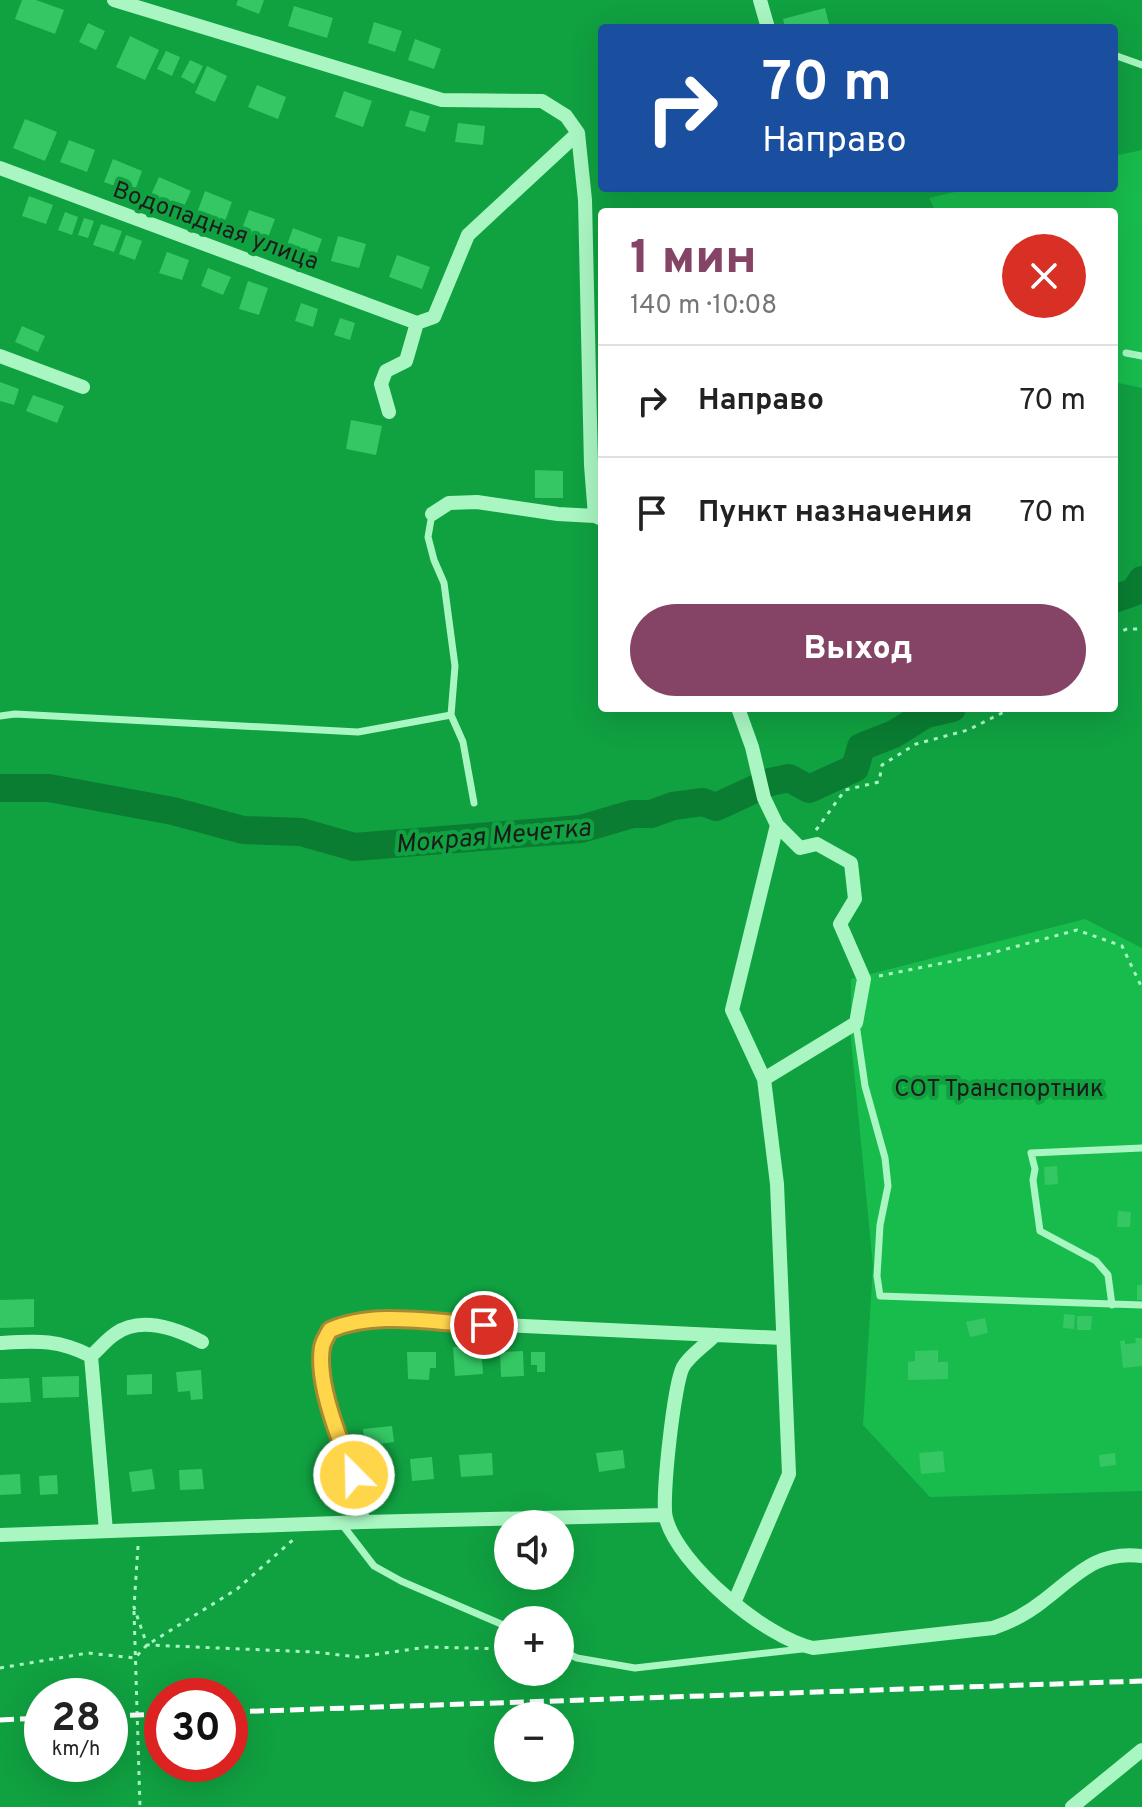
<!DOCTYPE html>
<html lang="ru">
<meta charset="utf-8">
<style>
body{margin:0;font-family:Overpass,sans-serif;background:#f2f2f2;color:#222;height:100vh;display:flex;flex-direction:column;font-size:30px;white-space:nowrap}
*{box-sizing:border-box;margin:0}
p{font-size:26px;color:#767676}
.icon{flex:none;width:44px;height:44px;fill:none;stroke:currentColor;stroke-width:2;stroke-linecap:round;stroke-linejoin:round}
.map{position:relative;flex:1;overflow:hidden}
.sheet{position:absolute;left:598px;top:208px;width:520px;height:504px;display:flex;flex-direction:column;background:#fff;border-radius:8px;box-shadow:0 8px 32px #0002}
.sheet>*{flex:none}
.banner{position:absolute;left:598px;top:24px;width:520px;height:168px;border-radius:8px;box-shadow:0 8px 32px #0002;background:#1a4fa0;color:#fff;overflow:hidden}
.controls{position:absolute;left:494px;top:1510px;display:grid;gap:16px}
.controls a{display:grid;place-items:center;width:80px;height:80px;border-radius:50%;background:#fff;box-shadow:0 8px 32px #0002;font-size:40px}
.speed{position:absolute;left:24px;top:1678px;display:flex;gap:16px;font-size:40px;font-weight:700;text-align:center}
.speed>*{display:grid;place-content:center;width:104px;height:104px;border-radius:50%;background:#fff;box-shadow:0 8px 32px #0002;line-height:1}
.speed small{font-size:20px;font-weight:400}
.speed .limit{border:12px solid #d22;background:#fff;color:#111}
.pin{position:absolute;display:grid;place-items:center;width:68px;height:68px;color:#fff;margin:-34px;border:4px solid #fff;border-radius:50%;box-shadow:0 2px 8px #0007}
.me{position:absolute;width:88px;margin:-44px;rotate:337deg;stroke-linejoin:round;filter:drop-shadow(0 0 6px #0008)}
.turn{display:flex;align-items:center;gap:28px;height:168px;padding:0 32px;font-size:36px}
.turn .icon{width:104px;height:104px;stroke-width:2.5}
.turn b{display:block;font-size:56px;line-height:68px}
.round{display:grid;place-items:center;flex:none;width:84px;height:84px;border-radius:42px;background:#f2f2f2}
.head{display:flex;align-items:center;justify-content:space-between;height:136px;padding:0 32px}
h1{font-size:48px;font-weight:800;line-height:60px;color:#854466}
.primary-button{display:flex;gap:16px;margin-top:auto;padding:16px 32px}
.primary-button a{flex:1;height:92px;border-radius:48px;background:#854466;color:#fff;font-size:32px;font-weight:800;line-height:92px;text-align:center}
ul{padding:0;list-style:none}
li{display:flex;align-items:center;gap:24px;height:112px;padding:0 32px;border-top:2px solid #e0e0e0}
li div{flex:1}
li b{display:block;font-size:30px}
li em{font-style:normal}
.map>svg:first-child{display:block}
.green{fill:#18bc4d}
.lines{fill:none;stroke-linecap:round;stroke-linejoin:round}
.river{stroke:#0a7d32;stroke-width:28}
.building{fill:#34c764}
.path{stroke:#a9f6c2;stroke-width:3;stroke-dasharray:4 6;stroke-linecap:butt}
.lane{stroke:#a9f6c2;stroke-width:7}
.street{stroke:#a9f6c2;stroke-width:14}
.rail{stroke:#fff;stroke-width:5;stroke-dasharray:14 6;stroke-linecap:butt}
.route-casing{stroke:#a68a30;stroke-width:20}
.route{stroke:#ffd54a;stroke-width:14}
.labels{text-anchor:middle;stroke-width:8;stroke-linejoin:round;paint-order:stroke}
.street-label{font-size:24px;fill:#1d1d1d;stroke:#10a141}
.park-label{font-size:24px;fill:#1b1d1b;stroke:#10a141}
.water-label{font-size:26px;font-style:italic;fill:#191d1a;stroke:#10a141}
</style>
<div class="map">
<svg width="1142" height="1807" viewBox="0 0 1142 1807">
<rect width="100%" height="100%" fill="#10a141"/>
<!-- green -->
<path class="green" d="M1142,150V388L1114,382V212H936L929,198L972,188H1114V156Z
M1085,919L1142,948V1491L930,1497L863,1425L873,1266L851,1040V979Z"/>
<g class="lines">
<!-- river -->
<path class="river" d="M1114,599L1134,592L1142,580
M0,788H49L173,811L243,830L301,832L354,847L581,829L632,814H651L673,806L703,802L716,807L770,782L789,778L809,789L855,768L861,747L894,734L926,714L952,708"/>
</g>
<!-- building -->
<path class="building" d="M22,0H36L64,10L55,34L15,19Z
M238,0H264L259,14L236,5Z
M294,6L333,18L327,38L288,26Z
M825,8L830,28H785L783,19Z
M374,22L402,31L395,52L368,43Z
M88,23L105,31L96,50L79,42Z
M130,36L159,50L145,80L116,67Z
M415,39L441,49L434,69L408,60Z
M166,51L180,57L172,76L157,69Z
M190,60L203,66L194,84L181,77Z
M207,66L227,76L215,102L195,93Z
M257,85L286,97L278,119L248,107Z
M344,91L372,101L363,127L335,117Z
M410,110L430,116L425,132L405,126Z
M25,119L57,132L45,161L13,148Z
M458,123L485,126L483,145L455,142Z
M69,140L95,150L87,172L60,162Z
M113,159L142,171L134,193L104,182Z
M159,177L191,191L182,211L150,197Z
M205,191L232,202L224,224L197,213Z
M29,196L53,205L46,224L22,216Z
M249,210L275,219L267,240L241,231Z
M65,212L78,217L72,235L58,230Z
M84,218L94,221L88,238L78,235Z
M101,224L122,231L114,252L93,245Z
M293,228L322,239L315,259L286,248Z
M126,235L142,241L135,260L119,254Z
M338,236L366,244L359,268L331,261Z
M167,252L189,260L182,280L159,273Z
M397,255L430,267L422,289L389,277Z
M208,268L231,277L223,295L201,286Z
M248,281L268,288L259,315L239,309Z
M301,303L318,309L313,327L295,321Z
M340,318L355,323L350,340L334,335Z
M22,326L45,336L38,352L15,342Z
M0,382L19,389L14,405L0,401Z
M33,395L64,406L57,423L26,411Z
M351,420L382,426L376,455L346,449Z
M535,470L563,471V498H535Z
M1057,1166L1058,1184L1045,1185L1044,1167Z
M1118,1211L1131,1212L1130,1227H1117Z
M1137,1285H1142V1300H1137Z
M34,1299V1327L0,1328V1300Z
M1064,1314L1075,1315L1074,1329L1063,1328Z
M1077,1316H1092L1091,1330H1077Z
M985,1318L988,1333L970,1337L966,1322Z
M1135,1338H1142V1366L1123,1368L1120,1341L1125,1340V1344L1136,1343Z
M481,1345L483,1374L455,1376L453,1347Z
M938,1350V1362H948V1379L908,1380V1362L915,1361V1351Z
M523,1351L524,1376L501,1377L500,1352Z
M407,1352H436V1368H430L429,1380L408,1379Z
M531,1352H545V1372H537V1365H531Z
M201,1370L203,1399L191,1400L190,1391L178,1392L176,1372Z
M152,1374V1394L127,1395V1375Z
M79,1376V1397L43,1398L42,1377Z
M29,1378L31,1402L0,1403V1379Z
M392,1426L394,1442L365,1446L363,1429Z
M623,1450L625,1468L599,1472L596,1453Z
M943,1451L945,1472L921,1474L919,1453Z
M492,1453L493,1475L461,1477L459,1455Z
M1115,1453L1116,1465L1100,1467L1099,1455Z
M432,1457L434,1479L412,1481L410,1459Z
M152,1469L155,1489L132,1492L129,1472Z
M202,1469L204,1489L180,1490L179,1470Z
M20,1474L21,1494L0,1495V1475Z
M57,1475L58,1494L40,1495L39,1476Z"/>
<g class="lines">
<!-- path -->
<path class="path" d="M1114,634L1127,629H1142
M816,830L845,790L879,782L882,765L916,744L968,730L1012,708
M879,976L988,954L1077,930L1122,946L1142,988
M138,1546L134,1607L147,1645L314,1652L358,1657L427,1647L508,1649
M134,1611L140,1807
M0,1668L88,1653L135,1658L147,1645L237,1589L294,1539"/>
<!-- lane -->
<path class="lane" d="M1114,55L1142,65
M1126,353L1142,356
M432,514L428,537L434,560L444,583L455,666L451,715L463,742L474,803
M0,716L15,714L358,732L451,715
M856,1024L865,1086L885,1158L888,1186L880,1225L877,1276L880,1296L1142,1305
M1112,1305L1108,1275L1096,1261L1040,1231L1033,1180L1035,1169L1031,1153L1142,1148
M341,1523L374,1566L401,1581L508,1627
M560,1650L577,1658L635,1668L802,1649"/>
<!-- street -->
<path class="street" d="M114,0L442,100L542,101L566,116L578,133L585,200L591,465L595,516L602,519
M760,0L768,28
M0,168L417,323
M0,356L83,387
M389,412L381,384L386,371L406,361L417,323L434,317L468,235L578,133
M432,514L449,503L477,502L558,514L595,516
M738,708L752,747L764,798L777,825L800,848L817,844L851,863L855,899L840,924L864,979L856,1023L764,1079
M713,1337C704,1346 689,1356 683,1367C674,1384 661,1501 666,1518C677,1564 767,1639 813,1648L993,1628C1011,1622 1028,1613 1043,1601C1076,1576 1096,1550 1142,1556
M0,1343C37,1341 57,1339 91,1356C99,1349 106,1340 115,1334C141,1315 177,1329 202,1342
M91,1356L106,1531
M363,1522C360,1506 358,1488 353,1473C338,1429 308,1375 330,1330L346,1323L392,1320L782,1338
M0,1535L363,1522L665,1515
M734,1603L789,1474L777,1184L764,1079L732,1010L777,825
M1072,1807L1142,1750"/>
<!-- rail -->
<path class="rail" d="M230,1712L1142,1681
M110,1716L162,1714
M0,1720L42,1718"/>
</g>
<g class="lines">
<defs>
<path id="route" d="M354,1475C340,1442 316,1383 322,1347C323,1342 327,1335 330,1330C375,1310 435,1323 484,1325"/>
</defs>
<!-- route casing -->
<use href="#route" class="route-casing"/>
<!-- route -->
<use href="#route" class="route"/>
</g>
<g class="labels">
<!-- street labels -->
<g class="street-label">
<text transform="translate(216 225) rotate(20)" y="8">Водопадная улица</text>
</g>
<!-- park labels -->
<g class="park-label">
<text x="999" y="1096">СОТ Транспортник</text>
</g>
<!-- water labels -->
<g class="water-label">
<text transform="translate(493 835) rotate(-5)" y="9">Мокрая Мечетка</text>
</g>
</g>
</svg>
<div class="controls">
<a><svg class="icon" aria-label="sound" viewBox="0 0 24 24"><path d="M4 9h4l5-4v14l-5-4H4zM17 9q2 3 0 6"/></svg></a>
<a>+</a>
<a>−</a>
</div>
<div class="speed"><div>28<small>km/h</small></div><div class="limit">30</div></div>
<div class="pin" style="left:484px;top:1325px;background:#d93025"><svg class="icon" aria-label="arrive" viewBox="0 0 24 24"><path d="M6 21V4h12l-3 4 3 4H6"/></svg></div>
<svg class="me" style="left:354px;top:1475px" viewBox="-20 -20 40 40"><circle r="17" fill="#ffd54a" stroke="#fff" stroke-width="3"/><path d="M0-11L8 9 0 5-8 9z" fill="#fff"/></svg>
<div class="banner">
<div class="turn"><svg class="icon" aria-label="right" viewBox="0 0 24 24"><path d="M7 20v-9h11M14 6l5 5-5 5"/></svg><div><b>70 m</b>Направо</div></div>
</div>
<section class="sheet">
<div class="head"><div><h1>1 мин</h1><p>140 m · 10:08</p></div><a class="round" style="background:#d93025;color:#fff"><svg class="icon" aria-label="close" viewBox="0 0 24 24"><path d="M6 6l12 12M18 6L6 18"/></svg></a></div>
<ul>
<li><svg class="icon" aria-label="right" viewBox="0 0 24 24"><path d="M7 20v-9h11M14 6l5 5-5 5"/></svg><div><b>Направо</b></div><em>70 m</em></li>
<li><svg class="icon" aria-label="arrive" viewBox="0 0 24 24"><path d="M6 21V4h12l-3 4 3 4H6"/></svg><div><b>Пункт назначения</b></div><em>70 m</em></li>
</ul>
<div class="primary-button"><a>Выход</a></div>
</section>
</div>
